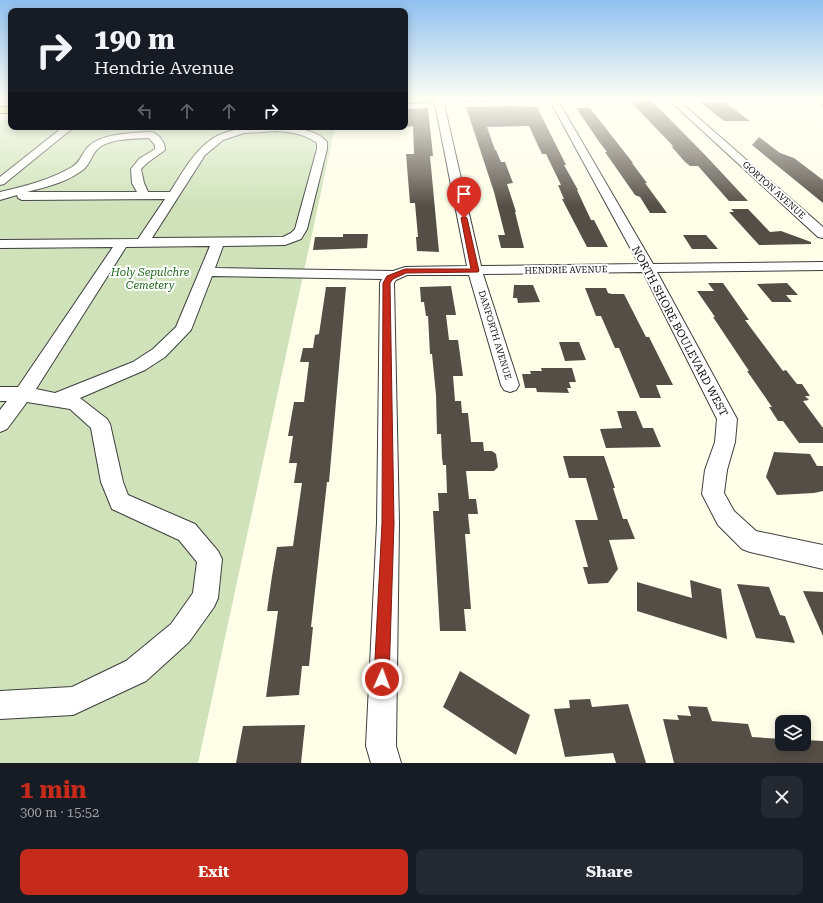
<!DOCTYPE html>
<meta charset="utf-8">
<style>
body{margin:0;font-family:"Roboto Serif",serif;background:#242831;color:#f1f3f6;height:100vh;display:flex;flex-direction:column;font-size:15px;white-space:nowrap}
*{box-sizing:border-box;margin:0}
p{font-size:13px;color:#9ea1a6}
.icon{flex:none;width:22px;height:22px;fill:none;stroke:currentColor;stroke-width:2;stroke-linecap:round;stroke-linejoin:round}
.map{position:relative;height:763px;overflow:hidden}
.sheet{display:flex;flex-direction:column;background:#171b24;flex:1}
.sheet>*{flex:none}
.top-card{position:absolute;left:8px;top:8px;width:400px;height:122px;border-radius:8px;box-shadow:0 2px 10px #0003;background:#171b24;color:#f1f3f6;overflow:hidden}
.tools{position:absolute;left:775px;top:715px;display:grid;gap:8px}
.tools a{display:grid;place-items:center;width:36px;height:36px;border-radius:8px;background:#171b24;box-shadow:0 2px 10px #0003;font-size:20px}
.pin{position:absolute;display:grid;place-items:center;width:34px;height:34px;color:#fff;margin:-41px -17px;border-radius:50% 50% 50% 0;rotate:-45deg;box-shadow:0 0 4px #0007}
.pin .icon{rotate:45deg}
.me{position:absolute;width:44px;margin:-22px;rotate:2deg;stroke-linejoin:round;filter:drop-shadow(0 0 3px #0008)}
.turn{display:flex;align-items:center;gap:14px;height:84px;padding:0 20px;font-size:18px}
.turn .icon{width:52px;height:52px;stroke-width:2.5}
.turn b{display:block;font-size:28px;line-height:34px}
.lanes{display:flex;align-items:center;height:38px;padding:0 20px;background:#0003;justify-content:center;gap:20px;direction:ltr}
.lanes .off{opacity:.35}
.round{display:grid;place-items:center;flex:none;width:42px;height:42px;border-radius:8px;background:#242831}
.head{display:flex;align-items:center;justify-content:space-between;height:68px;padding:0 20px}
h1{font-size:24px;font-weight:700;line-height:30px;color:#c52a1a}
.cta{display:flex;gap:8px;margin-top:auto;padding:8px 20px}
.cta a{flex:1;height:46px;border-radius:8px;background:#c52a1a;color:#fff;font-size:16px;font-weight:700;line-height:46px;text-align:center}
.cta a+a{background:#242831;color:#f1f3f6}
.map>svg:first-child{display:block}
.cemetery{fill:#cfe2ba}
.building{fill:#554e47}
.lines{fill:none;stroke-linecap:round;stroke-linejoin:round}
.minor-casing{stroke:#3e3e3e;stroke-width:2}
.major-casing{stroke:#1c1c1c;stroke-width:2}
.path{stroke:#2d2d2d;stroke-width:1.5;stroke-dasharray:2 1;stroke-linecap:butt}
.minor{fill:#fff;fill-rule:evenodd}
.major{fill:#ffee59;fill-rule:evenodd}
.route{fill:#c52a1a;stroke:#801b11}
.labels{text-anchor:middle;stroke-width:4;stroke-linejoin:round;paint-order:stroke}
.far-street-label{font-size:9px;fill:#0b0b0b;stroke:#fff}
.park-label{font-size:11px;font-style:italic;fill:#1d6718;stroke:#fff}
.street-label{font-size:11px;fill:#0b0b0b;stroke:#fff}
</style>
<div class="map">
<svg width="823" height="763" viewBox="0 0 823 763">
<rect width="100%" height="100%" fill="#fffee9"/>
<!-- cemetery -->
<path class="cemetery" d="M0,120H11V127H335L198,763H0Z"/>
<!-- building -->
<path class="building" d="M633,99H643L653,102L707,157L748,201H729L698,166H690L685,162L672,147L673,146L631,102H636Z
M700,102H725L750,121H724Z
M512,106L537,107L566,165H564L578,190H577L591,220H594L608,247H587L562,199H564L558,185H561L546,154H542L529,126L487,127L495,150H496L501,162H505L513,183L507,184L516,212H515L524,248H501L498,235H505L494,192L466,107Z
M428,108L433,156H430L439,252L417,251L416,237H418L415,203H410L406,154H414L413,126L405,127V109Z
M576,108H590L633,163H632L647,183H645L667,213H650L640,197L635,195L605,152H607L600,143Z
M759,137L780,153L794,158L823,180V203L752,145Z
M731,209H748L770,232L781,231L811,242V244L759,245L729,212H734Z
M343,234H368L367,248L313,250L315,237H343Z
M683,235H706L718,249H692Z
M708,283H723L749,320H745L783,371L786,370L797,384H802L810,396H805L809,400L803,401L823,428V443H799L783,421H778L769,407H772L747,371H749L713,317H715L697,291H714Z
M787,283L798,295H786L792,302H772L757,284Z
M514,285H533L540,302L518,303L517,298H513Z
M451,286L456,315H446L449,340H458L463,376H453L455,401H461L462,413H468L471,442H483L484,451H492L496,454L498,467L494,471H466L469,499H476L478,514H468L470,534H465L471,609H464L466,631H440L433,511H439L438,493H447L446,465H443L442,458L441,434H437L436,395L432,354H430L428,316H426L424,302H421L420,287Z
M326,287H346L329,482H327L311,627H313L309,666H302L299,695L266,697L278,611H267L272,576L277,547L293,546L302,483H294L297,463H289L293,436H288L294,402H304L309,362H300L303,348H313L315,335L319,334Z
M585,288H606L608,293L612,294H624L646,337H649L673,385H656L661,398H640L619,348H615L601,316H596Z
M559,342H579L586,360L565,361Z
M541,368H572L576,382H569L571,388H567L569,393L537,392L536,388H525L522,374H531L530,371H542Z
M617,411H636L643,428H653L661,447L606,448L600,429L622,428Z
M774,452L810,454L817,466H823V491L814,493L777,495L766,477Z
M563,456H604L615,488H613L623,519H627L635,539L609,540L618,569L608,583L588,584L583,567H588L575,520H598L586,478H569Z
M690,580L721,589L727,639L637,611V582L692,598Z
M737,584L769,587L780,615L785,616L795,643L756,638Z
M803,591L823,592V636Z
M460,671L530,715L516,755L443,707Z
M590,699L592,707L628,704L646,763H616L613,753L565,757L554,709L570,708L569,700Z
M688,706L707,707L712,721L748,724L752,737L782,739V744H804V740L823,741V763H674L663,719L679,720L677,715L691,716Z
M305,725L301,763H236L243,726Z"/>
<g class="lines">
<defs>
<path id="minor" d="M434,99H442L444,104L481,266L639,264L549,99H557L653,264L823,262V270L657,272L737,419L735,442L727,470L724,493L734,511L756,531L823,545V569L750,552L742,549L718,525L702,494L705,470L715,442L717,419L643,272L483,274L519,385L516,390L510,392L504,390L501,385L469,275H407L396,280L394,283L399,523L396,746L401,763H371L366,746L377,523L380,283L382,279L212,276L191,330L165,357L145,370L80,398L107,419L110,424L123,482L128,495L195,524L218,551L222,559L218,598L214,607L189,642L146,681L73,715L0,719V691L72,687L126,661L171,624L193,593L197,562L179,540L112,509L101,482L91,428L70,409L27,402L7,429L0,432V410L7,401H0V387H18L113,247L0,248V240L138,239L165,199L22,200L18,198L17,195L0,200V192C25,186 50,180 72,167C81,162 82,152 89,146C102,133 134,133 151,132C159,134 165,142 165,150L147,163L141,169L144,183L148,192H170C183,172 195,148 217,136C239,124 310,120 327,142V149L307,229L301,239L285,245L223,246L215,268L393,271L405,267L467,266ZM276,131C291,132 305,134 317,143V149L295,229L291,233L283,237L152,238L205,155L223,140L244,133ZM149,138L155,145V149L139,159L131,169L132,183L137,192H27C46,187 68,182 84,169C91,163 92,152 100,147C113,138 133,139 149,138ZM210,246L176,327L153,349L133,362L55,393L36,389L126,247Z
M668,99H677L823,227V238L818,237Z
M814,99H823V106Z
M63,127H74L4,184L0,185V177Z"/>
<path id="major" d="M405,99H444L439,102L405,103Z
M0,107H11V113H0Z"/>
</defs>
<!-- minor casing -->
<use href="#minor" class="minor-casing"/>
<!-- major casing -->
<use href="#major" class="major-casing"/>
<!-- path -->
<path class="path" d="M450,102L538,99"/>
<!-- minor -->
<use href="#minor" class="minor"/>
<!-- major -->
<use href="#major" class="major"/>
</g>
<!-- sky -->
<linearGradient id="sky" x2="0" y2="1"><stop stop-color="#8fc0f0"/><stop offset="0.48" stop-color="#fffff5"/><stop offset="1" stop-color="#fffff5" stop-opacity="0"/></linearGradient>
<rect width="823" height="206" fill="url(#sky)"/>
<!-- route -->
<path class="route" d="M464,216L467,218L479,271L478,272L406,273L393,279L390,283L394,523L389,679L387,684L382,686L377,684L374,679L382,523L383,283L387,276L405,269H471L461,218Z"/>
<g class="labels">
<!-- far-street labels -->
<g class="far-street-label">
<text transform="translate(774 190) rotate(42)" y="3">GORTON AVENUE</text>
<text transform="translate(566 270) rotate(-1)" y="3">HENDRIE AVENUE</text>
<text transform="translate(495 335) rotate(73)" y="3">DANFORTH AVENUE</text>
</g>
<!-- park labels -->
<g class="park-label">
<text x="150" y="276">Holy Sepulchre<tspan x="150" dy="13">Cemetery</tspan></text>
</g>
<!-- street labels -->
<g class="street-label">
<text transform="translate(680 331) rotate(62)" y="4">NORTH SHORE BOULEVARD WEST</text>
</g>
</g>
</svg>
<div class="tools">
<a><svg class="icon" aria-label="layers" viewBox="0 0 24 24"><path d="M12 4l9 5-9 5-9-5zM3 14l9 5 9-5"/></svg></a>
</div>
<div class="pin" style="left:464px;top:218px;background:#d93025"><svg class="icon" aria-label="arrive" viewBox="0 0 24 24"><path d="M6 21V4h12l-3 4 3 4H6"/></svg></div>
<svg class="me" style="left:382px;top:679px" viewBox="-20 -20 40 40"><circle r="17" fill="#c52a1a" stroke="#fff" stroke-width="3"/><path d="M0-11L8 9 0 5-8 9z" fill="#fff"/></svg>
<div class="top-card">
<div class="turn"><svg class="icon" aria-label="right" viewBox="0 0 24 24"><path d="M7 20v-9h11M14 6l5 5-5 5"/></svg><div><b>190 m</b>Hendrie Avenue</div></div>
<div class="lanes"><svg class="icon off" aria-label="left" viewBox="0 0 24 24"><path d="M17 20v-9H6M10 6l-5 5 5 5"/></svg><svg class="icon off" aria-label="ahead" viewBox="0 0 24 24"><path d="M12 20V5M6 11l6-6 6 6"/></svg><svg class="icon off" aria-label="ahead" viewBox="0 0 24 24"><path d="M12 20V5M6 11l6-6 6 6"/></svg><svg class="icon" aria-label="right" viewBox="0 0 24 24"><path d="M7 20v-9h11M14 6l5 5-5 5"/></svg></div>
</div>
</div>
<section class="sheet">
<div class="head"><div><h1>1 min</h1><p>300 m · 15:52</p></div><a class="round"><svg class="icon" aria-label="close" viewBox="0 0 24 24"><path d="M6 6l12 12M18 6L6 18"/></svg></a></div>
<div class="cta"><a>Exit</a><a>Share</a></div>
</section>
